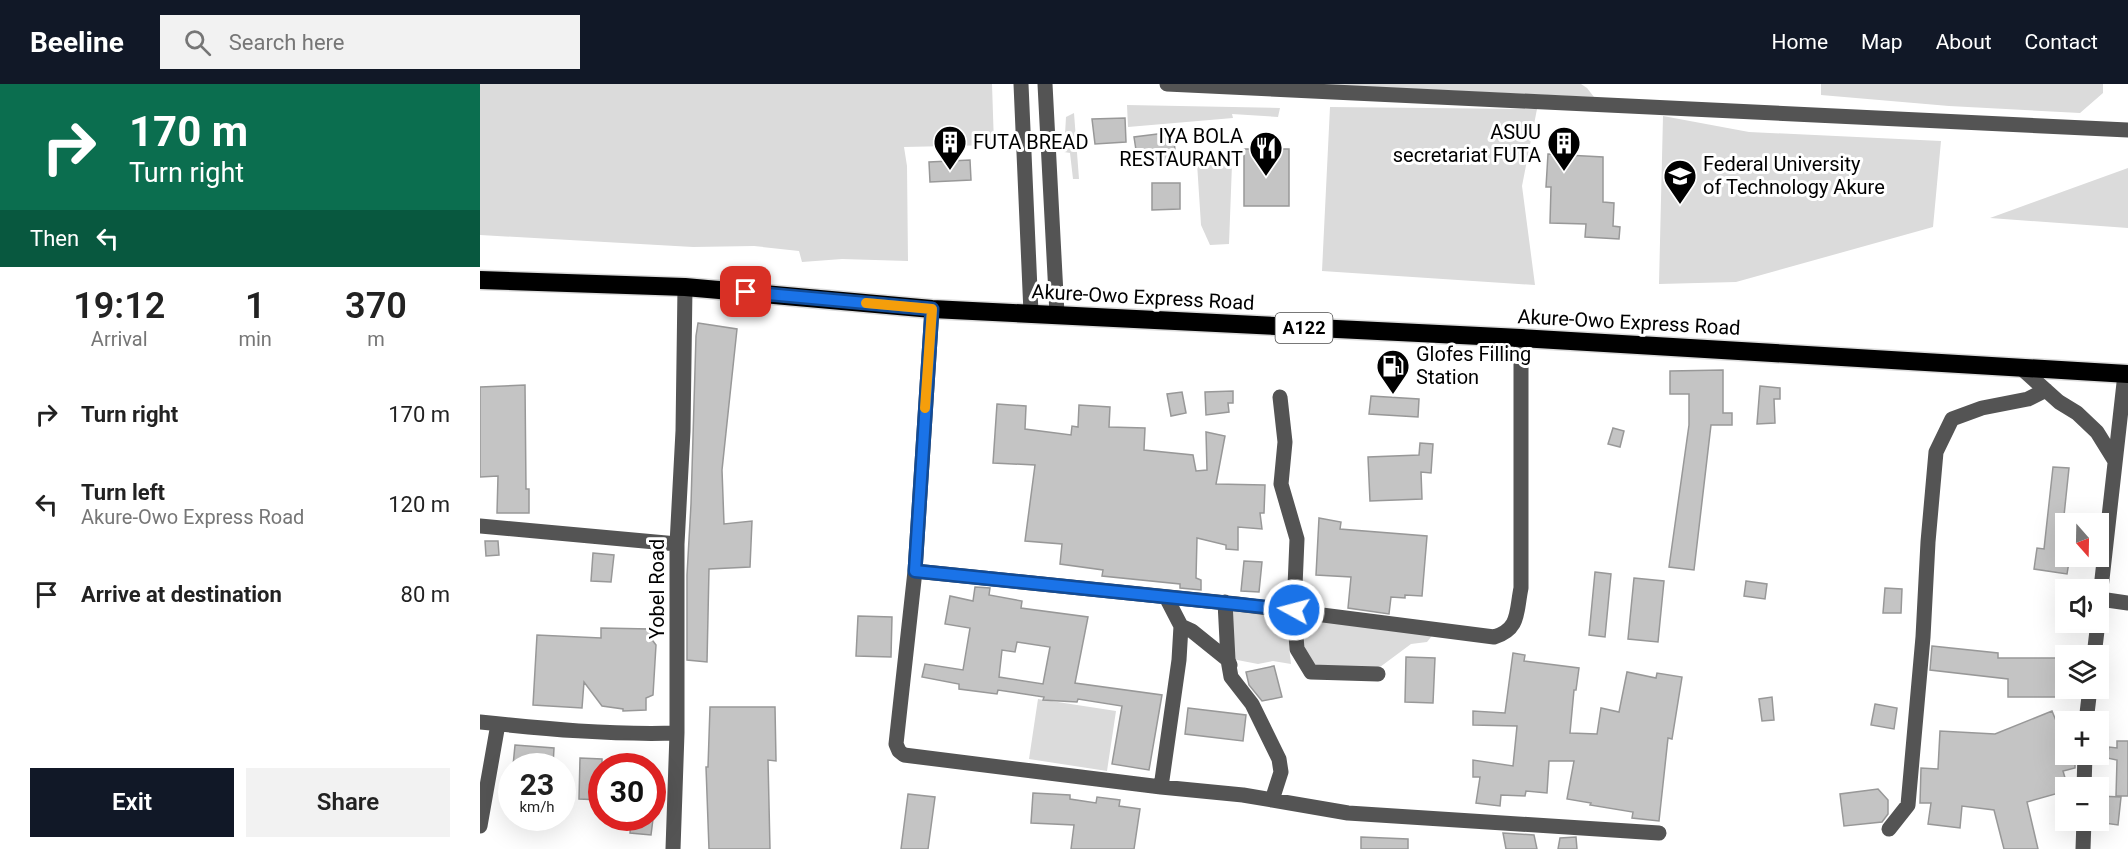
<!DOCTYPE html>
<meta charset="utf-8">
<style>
body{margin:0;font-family:Roboto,sans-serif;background:#f2f2f2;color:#222;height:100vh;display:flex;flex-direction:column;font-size:22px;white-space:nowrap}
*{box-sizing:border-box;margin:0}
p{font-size:20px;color:#767676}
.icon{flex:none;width:33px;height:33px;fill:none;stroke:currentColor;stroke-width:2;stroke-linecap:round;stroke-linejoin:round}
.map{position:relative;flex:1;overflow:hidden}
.details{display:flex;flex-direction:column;background:#fff;width:480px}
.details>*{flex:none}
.top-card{background:#0b6e4f;color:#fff;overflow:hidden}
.needle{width:39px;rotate:160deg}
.tools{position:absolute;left:1575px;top:429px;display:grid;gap:12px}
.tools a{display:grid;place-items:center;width:54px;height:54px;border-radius:0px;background:#fff;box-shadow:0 6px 24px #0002;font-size:30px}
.speed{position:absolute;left:18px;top:669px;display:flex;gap:12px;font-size:30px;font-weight:700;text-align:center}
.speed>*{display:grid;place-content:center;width:78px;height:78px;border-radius:50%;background:#fff;box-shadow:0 6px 24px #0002;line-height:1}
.speed small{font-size:15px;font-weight:400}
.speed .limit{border:9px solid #d22;background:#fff;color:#111}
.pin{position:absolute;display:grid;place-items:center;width:51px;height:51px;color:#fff;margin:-26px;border-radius:12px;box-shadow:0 3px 9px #0006}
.me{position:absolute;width:66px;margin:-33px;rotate:277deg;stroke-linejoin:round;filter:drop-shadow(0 0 4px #0008)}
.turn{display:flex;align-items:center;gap:21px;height:126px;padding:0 30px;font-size:27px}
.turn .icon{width:78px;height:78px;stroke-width:2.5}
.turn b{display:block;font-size:42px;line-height:51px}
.then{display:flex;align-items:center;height:57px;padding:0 30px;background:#0003;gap:12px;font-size:22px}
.eta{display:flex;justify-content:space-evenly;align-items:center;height:102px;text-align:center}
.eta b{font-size:36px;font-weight:600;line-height:42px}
.cta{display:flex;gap:12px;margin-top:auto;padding:12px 30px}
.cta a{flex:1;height:69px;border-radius:0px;background:#111827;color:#fff;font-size:24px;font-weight:600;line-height:69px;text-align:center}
.cta a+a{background:#f2f2f2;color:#222}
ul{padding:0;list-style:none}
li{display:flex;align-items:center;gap:18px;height:90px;padding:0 30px}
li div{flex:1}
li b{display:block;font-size:22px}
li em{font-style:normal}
header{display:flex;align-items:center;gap:36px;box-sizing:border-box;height:84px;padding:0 30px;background:#111827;color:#fff}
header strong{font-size:28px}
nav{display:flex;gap:33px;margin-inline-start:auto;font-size:21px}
.search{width:420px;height:54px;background:#f2f2f2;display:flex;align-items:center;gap:15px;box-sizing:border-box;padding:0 21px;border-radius:0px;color:#767676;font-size:22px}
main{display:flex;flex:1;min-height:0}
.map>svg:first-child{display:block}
.green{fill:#dbdbdb}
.building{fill:#c4c4c4;stroke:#989898;stroke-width:1.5;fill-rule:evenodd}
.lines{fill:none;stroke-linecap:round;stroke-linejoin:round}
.highway-casing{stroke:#dbdbdb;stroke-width:21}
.minor{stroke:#545454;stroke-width:15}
.highway{stroke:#000;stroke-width:18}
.route-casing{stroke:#114b97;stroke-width:15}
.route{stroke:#1a73e8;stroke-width:10}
.slow{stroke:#f59e0b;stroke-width:10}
.labels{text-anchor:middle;stroke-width:6;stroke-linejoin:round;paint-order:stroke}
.shield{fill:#fff;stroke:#4c4c4c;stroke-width:1.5}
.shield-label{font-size:18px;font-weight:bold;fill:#000}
.poi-label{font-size:20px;fill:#000;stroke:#fff;text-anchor:start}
.street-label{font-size:20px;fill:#000;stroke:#fff}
</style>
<header>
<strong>Beeline</strong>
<div class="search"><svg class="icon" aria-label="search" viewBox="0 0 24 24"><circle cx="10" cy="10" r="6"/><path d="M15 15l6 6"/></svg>Search here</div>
<nav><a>Home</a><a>Map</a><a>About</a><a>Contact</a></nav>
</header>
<main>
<section class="details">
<div class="top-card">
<div class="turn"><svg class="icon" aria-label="right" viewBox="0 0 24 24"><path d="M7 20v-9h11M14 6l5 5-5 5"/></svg><div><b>170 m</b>Turn right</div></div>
<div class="then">Then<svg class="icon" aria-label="left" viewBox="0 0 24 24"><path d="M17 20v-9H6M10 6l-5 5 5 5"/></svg></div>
</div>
<div class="eta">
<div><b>19:12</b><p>Arrival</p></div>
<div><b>1</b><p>min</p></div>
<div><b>370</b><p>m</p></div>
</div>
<ul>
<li><svg class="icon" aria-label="right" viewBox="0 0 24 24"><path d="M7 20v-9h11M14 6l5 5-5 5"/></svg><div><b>Turn right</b></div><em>170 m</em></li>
<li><svg class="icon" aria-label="left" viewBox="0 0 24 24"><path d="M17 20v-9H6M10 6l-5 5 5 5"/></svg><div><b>Turn left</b><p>Akure-Owo Express Road</p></div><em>120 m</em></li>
<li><svg class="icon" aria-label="arrive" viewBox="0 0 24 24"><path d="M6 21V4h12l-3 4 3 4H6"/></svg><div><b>Arrive at destination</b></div><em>80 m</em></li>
</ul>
<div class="cta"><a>Exit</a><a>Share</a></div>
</section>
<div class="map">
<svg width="1648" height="765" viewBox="0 0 1648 765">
<rect width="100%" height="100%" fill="#fff"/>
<!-- green -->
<path class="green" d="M0,0H512L514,61L424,63L427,82L428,177L362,175L322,178L319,167L274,162L213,163L0,151Z
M820,0H1101L1107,4L1114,13Z
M1341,0H1623V9L1600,29L1469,22L1341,11Z
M647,21L800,24L798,33L752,30L753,34L648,43Z
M850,23L1057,25L1042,102L1055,201L842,187Z
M594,29L599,95H593L590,69L584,68L586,33Z
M1183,32L1269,48L1461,57L1453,143L1256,198L1179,200Z
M717,79L752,80L749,160L730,161L721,141Z
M1648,84V144L1510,134Z
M748,522L808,529L809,562L811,580L793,577L778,580L752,575Z
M816,531L955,548L947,558L931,560L896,586L831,585L820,564Z
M558,615L636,627L627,687L549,675Z"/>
<!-- building -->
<path class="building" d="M645,34L646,58L615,60L612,35Z
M693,48L696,75L658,79L654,53Z
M764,65H809V122H764Z
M1068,70L1123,73V118L1134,119L1133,142L1140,143L1139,155L1105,153L1106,140L1070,139L1071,103H1066Z
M490,76L491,96L450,98L449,78Z
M672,99H700V125L672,126Z
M218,239L257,245L242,386L244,440L272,437L270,483L229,485L227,578L207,576V491L211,420L216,252Z
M1243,286V329H1252V341H1231L1214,486L1189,483L1209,341V310H1190V287Z
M45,301L46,405H49V429H17L18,392L0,393V303Z
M1280,302L1300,304V315H1294L1295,339L1277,340Z
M753,307V319H748L749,328L726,331L725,308Z
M702,308L706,329L691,332L687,310Z
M891,312L939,315L938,333L889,330Z
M517,320L546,322L545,345L591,351L592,342L598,343L599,321L630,323L629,343L665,344L664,366L713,371L716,387L727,386L726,348L745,352L736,400L785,401L784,429H780L782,445L758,443V466L746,465V461L717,454L716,494L721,496V506L700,504V500L622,492L623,486L580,480L582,460L545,457L555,381L513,379Z
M1133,344L1144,347L1140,363L1128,360Z
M940,359L953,360L951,389L941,388L942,415L890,417L888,373L939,371Z
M1573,383L1589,384L1581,460H1586V472H1590L1587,490L1554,485L1557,464L1564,465Z
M839,434L861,438L860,445L947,452L942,512L925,511V514L911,513L909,530L868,524L871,493L836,491Z
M5,457H18L19,471L6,472Z
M113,469L134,471L131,498L111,497Z
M764,477L782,478L779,508L761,507Z
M1115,488L1131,490L1125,553L1109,551Z
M1154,494L1184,497L1178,558L1148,555Z
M1266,497L1287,500L1285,515L1264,512Z
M495,503L510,504L509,511L542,517L541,524L608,533L595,599L682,611L669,686L632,680L642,622L598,615L597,618L563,616L564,613L518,606L517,610L479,605V600L442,593L445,580L483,586L490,544L465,540L470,512L493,517ZM537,558L570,563L563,600L519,593L522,566L535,568Z
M1405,504L1422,505L1421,529H1403Z
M378,532L412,533L411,573L376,572Z
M121,544L170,545V553L176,561L173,611L166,614V626L143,627V625L122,622L104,598L102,624L53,621L57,551L121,554Z
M1452,562L1518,569V574H1586V613H1528V595L1450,586Z
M1033,569L1045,571L1044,577L1099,584L1096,606H1094L1090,649L1117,650L1121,624L1139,628L1147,588L1176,594L1177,589L1202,593L1192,655L1188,654L1179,737L1152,734L1153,728L1110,721L1111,719L1087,715L1094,677H1069L1067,709L1046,707L1045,712L1021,711L1020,722L996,719L1000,693H993V676L1033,682L1037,642L993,641V627L1025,629Z
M926,573L955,574L953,619L925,618Z
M794,582L802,613L782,617L769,601L766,588Z
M1292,613L1294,636L1282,637L1279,615Z
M1395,620L1417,624L1414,645L1391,641Z
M230,623H295L296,677L288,676L290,765H229L226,683H228Z
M708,624L766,631L763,657L705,650Z
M1572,627L1586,661V670H1595V684L1583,687L1588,704H1586V707L1547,718L1558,765H1524L1514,726L1482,722L1480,744L1448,740L1451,719H1440L1441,684L1458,685L1460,647L1515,650Z
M1637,657H1648V712H1636L1637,676L1627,674L1629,663L1637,664Z
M35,661L74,664L73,682H33Z
M100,674L122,675V716L99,715Z
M1398,705L1408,716V730L1402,738L1364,742L1360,710Z
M553,709L590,711V715L616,719L617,713L640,716L639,722L660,725L654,765H591L594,741L551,739Z
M428,710L455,713L448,765H421Z
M1618,712L1641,713L1638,741L1618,738Z
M151,734L173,735L171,751L150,749Z
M1023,749L1054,751L1057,765H1026Z
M881,753L928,755V765H881Z
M1096,753L1097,765H1078L1080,754Z"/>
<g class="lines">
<defs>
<path id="highway" d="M0,196L205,203L452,225L1041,254L1648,290"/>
</defs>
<!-- highway casing -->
<use href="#highway" class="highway-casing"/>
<!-- minor -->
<path class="minor" d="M541,0L551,229
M565,0L577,230
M687,0L1648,46
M452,225L435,487L416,660L419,667L424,671L681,703L763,711L868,729L1179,749
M1540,283L1579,318L1597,329L1617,348L1635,377
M800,313L805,358L801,400L817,455L814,526L817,565L831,588L898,590
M0,442L197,460
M435,487L757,520L1014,553C1040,545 1036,528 1041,504V254
M1620,515L1648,519
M745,518L748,576L750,581
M1618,531L1645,290
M701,542L712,547L748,576L751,593L772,620L799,675L801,688L792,716
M1614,572L1618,538
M0,638C66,645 131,651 197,649
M1606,638L1610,604
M681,703L699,576L701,542L686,513
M1604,704L1605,670
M0,742L18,640
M1409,745L1428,721L1443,553L1448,458L1456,368L1472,335L1502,324L1548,315L1566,306
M193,765L197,649V460L203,347L205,203
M1603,765L1604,736"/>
<!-- highway -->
<use href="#highway" class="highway"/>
</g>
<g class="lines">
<defs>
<path id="route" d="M266,208L452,225L435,487L814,526"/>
</defs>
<!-- route casing -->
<use href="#route" class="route-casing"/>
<!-- route -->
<use href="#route" class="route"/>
<!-- slow -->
<path class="slow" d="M386,219L452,225L445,324"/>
</g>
<!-- icons -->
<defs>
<symbol id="building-pin" viewBox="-11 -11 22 30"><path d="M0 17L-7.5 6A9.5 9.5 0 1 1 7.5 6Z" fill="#000" stroke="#fff"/><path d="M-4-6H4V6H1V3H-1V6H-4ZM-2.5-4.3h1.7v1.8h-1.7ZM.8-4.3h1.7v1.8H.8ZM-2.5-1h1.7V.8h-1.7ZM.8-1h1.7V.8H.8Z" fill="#fff"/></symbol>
<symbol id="restaurant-pin" viewBox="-11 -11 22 30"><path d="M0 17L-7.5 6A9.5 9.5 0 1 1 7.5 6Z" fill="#000" stroke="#fff"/><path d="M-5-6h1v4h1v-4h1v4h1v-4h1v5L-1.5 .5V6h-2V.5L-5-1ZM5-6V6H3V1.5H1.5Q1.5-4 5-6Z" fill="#fff"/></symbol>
<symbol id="university-pin" viewBox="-11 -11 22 30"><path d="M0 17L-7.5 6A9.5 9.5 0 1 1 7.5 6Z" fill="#000" stroke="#fff"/><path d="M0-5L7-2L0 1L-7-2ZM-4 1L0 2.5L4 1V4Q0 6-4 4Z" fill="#fff"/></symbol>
<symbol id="fuel-pin" viewBox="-11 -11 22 30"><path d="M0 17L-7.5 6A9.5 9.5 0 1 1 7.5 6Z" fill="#000" stroke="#fff"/><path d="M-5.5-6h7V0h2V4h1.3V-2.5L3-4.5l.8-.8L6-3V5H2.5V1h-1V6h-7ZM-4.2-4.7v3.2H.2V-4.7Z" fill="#fff"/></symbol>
</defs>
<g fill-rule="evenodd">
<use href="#building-pin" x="451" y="39" width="38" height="52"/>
<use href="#building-pin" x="1065" y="40" width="38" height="52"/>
<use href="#restaurant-pin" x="767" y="45" width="38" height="52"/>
<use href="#university-pin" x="1181" y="73" width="38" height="52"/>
<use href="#fuel-pin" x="894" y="263" width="38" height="52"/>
</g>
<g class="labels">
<!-- shield labels -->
<rect class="shield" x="795.5" y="229" width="57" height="30" rx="4.5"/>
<g class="shield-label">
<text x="824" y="250">A122</text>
</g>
<!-- poi labels -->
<g class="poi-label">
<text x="1061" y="55" text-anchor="end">ASUU<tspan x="1061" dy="23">secretariat FUTA</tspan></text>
<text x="763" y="59" text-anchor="end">IYA BOLA<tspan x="763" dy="23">RESTAURANT</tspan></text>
<text x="493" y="65">FUTA BREAD</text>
<text x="1223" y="87">Federal University<tspan x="1223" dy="23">of Technology Akure</tspan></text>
<text x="936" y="277">Glofes Filling<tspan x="936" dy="23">Station</tspan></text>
</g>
<!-- street labels -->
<g class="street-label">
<text transform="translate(663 213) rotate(3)" y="7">Akure-Owo Express Road</text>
<text transform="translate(1149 238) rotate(3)" y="7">Akure-Owo Express Road</text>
<text transform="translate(177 505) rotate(-90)" y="7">Yobel Road</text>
</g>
</g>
</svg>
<div class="tools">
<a><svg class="needle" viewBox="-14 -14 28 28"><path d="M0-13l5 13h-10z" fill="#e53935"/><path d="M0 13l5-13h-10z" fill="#767676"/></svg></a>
<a><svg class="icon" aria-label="sound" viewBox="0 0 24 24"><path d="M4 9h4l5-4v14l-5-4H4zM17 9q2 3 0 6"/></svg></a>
<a><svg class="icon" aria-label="layers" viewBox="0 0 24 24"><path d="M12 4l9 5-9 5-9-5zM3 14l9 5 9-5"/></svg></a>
<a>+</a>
<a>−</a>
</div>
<div class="speed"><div>23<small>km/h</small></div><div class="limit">30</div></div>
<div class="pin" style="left:266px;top:208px;background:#d93025"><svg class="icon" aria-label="arrive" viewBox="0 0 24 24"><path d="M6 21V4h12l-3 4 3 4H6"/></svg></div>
<svg class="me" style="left:814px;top:526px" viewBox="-20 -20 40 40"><circle r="17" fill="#1a73e8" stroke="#fff" stroke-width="3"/><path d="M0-11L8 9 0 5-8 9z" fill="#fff"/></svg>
</div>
</main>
